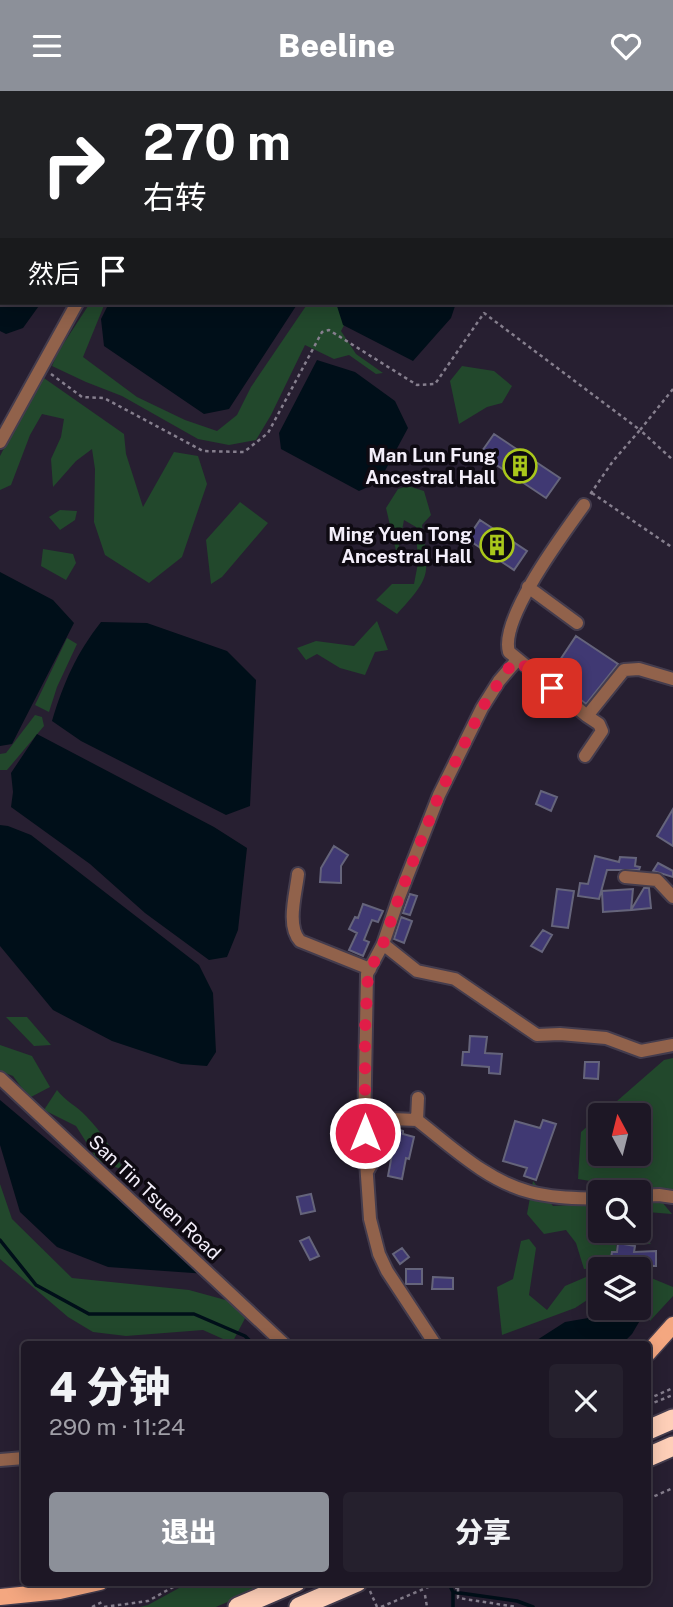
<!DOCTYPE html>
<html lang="zh">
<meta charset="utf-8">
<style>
body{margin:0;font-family:"Public Sans","Noto Sans SC",sans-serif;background:#25202d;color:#f1f3f6;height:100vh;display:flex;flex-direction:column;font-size:26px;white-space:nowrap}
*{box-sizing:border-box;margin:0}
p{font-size:23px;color:#a09fa7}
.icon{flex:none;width:38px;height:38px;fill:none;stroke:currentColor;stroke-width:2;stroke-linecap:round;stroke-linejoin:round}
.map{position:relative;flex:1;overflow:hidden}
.panel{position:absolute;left:21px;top:1250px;width:630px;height:245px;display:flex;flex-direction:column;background:#1d1725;border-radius:7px;box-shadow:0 4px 18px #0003,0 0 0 2px #3b3642}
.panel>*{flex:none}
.guide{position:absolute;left:0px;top:0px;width:674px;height:214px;box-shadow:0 4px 18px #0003,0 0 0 2px #3b3642;background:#202124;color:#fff;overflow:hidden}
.needle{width:46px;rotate:353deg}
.fabs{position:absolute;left:588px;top:1012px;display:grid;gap:14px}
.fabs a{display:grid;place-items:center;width:63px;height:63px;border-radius:7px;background:#1d1725;box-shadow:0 4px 18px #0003,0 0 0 2px #3b3642;font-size:35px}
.pin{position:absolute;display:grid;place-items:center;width:60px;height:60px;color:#fff;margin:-30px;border-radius:14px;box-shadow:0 4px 10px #0006}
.me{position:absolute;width:77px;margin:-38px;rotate:0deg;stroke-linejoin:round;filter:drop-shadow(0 0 5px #0008)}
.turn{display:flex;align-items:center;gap:24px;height:147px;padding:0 28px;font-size:32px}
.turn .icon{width:91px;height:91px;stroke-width:2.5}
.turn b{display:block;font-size:49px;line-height:60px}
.then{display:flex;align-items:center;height:66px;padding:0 28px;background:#0003;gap:14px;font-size:26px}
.round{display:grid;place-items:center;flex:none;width:74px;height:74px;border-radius:7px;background:#25202d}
.headline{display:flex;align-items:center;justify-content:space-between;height:119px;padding:0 28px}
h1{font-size:42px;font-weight:800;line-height:52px}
.cta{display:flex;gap:14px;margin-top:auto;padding:14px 28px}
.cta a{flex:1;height:80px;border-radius:7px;background:#8c9099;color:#fff;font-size:28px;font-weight:800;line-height:80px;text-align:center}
.cta a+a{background:#25202d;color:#f1f3f6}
header{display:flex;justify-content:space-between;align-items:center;height:91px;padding:0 28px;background:#8c9099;color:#fff;font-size:32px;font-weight:800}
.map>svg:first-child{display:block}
.green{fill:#22482c}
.water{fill:#000f19}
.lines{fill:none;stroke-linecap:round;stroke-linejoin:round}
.stream{stroke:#000f19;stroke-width:3.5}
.building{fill:#403973;stroke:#65647b;stroke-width:2}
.minor-casing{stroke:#443c4d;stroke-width:16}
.major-casing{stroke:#443c4d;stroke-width:19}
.highway-casing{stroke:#443c4d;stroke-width:23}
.path{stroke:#867f8e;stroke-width:2.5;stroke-dasharray:3.5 3.5;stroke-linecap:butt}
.minor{stroke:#91624b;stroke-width:12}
.major{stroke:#f4a780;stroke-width:16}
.highway{stroke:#fecfb8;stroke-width:19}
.path-bridge{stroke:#867f8e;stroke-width:2.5;stroke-dasharray:3.5 3.5;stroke-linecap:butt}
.route{stroke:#e11d48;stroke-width:12;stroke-dasharray:0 21.6}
.labels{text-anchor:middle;stroke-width:7;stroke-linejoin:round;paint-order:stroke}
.poi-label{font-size:19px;font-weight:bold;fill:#f3eefa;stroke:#0e0a12;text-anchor:end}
.street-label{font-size:19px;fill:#f3eefa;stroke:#0e0a12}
</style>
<header><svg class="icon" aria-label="menu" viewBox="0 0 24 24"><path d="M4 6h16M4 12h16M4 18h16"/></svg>Beeline<svg class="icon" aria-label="heart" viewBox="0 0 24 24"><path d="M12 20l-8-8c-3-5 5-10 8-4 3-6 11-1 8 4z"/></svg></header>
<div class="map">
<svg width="673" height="1516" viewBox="0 0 673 1516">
<rect width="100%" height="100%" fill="#271f31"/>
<!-- green -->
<path class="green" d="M90,212H105L83,266L137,306L185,329L217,340L237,324L251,296L308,212H356L341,240L356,263L383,282L376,283L349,264L334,268L305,254L271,324L256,349L229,354L198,348L122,305L86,291L52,275L58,261Z
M462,275L494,280L512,295L502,312L487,316L459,333L450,290Z
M41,285L124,343L126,363L143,416L174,361L198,365L207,393L182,466L149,492L105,464L94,431L95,378L92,358L76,370L53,396L51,368L61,346L64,328L42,323L30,344L11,394L0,399V365Z
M408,395L424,400L431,424L422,434C429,484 432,485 397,523L376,509L392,493H414L418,472L416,436L404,429L397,464L386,417L398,398Z
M240,411L268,432L222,486L211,493L206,449Z
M60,419L77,420L75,429L60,439L49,426Z
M43,458L73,463L76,472L66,489L41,475Z
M377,530L388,559L375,561L365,584L340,577L317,563L306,569L297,557L316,550L354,555Z
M67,547L77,553L57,596L49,621L35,614Z
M35,624L42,626L44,635L7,679H0V663L6,662Z
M6,926H27L51,954L34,955Z
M0,954L32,965L50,996L29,1007L13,985L0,980Z
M673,967V1100L663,1102L578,1088L581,1041L600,1024V1062H639V1024H601L664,969Z
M57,999C65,1010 77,1015 86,1025C102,1041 113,1060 124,1079L98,1070L76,1035L44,1019Z
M533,1090L553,1115L600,1112V1139H638L651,1153L616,1152L617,1174L627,1178H608L607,1176L584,1178L576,1152L566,1139L544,1143L527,1123Z
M0,1093L12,1128L72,1187L189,1199L251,1216L232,1252L203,1239L126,1245L93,1241L68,1226L0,1168Z
M657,1105L672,1123L647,1121L639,1135V1107Z
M529,1148L536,1157L529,1204L547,1219L565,1195L586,1186L598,1202L575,1217L502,1244L497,1196L513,1188L521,1150Z
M639,1182L673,1196V1205L650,1230L645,1209L639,1207Z
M190,1491H273L216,1516H140L148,1514Z"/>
<!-- water -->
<path class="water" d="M0,0H164L2,2V50Z
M232,0H352L353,2H230Z
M0,73L2,212H41L23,237L6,243L0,240Z
M109,212H298L229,318L204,323L104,255L101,228Z
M336,212H456L451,227L413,270L343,234Z
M317,269L355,281L395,310L408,337L379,391L359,400L281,358L279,342Z
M0,481L53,509L74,532L12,653L0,655Z
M101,531L147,532L227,560L256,589L250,715L226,724L81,650L52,630C64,591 76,563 101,531Z
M37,643L214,736L247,757L238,839L227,866L209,869L145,822L90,773L11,716L13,701L11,682Z
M0,734L8,735L31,744L199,874L213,902L216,961L207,975L181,973L112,950L53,919L0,855Z
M0,1009L207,1183L108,1176L57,1156L20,1121L0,1054Z
M607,1216H622L642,1226L632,1243L622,1253H539L537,1249L565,1231L600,1225Z"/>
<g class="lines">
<!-- stream -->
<path class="stream" d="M0,1149L36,1194L89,1223H194L245,1245L253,1253
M448,1491L453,1501L517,1510L533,1516
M453,1516V1501"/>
</g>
<!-- building -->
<path class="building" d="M494,343L560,387L546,407L480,363Z
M480,429L527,460L514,479L467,448Z
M576,545L618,573L586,613L550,584Z
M541,700L557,706L551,720L536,713Z
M673,718V755L657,745Z
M334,755L348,764L341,775V792L320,791L321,777Z
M595,765L619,771L620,766L636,767L635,775L640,776L639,779H607L599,808L578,805L580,792L588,793Z
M658,772L673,780V786L653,780Z
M644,797H649L651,817L631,819Z
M557,798L574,800L568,837L552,835Z
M633,798L631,819L603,821L602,800Z
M410,803L417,805L410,824L403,822Z
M363,813L383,820L378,831L372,829L364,849L369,851L363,865L349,859L357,842L349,838L355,826L358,827Z
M401,826L412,830L404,852L394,848Z
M543,839L552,844L542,861L531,855Z
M470,945L487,946L485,962L502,963L500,983L489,982V976L462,974L463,961H469Z
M585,971H599L598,988L584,987Z
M543,1029L556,1033L536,1089L524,1085L527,1077L503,1070L515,1030L540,1037Z
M397,1038L403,1040V1043L414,1046L409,1068L406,1067L402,1088L388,1085L393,1058L390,1057Z
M311,1103L315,1120L301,1123L297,1106Z
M309,1146L319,1165L310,1169L300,1150Z
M618,1152L635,1155L634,1161L656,1160V1175H639V1171L611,1167L612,1161H617Z
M402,1157L409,1166L400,1173L393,1163Z
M406,1178H422V1193H406Z
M433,1186L453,1187V1198H432Z"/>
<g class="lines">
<defs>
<path id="minor" d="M477,0L480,2
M193,2L194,0
M0,64L2,66
M0,351L77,212
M584,414C564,442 499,528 509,561L587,625L624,579L639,578L673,588
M528,496L577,532
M585,665L602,640L599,633L587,625
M298,783C296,802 286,835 300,850L370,878
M625,786L657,789L673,806
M383,853L417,880L455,888L537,944L560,943L606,947L641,960L673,954
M0,987L284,1253
M418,1007L417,1029C452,1056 487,1090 530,1101C553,1107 577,1107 600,1108
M367,1081L387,1044L391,1028L417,1029
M639,1105L659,1104L673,1106
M435,1253L387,1180L379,1163L370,1128L364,1042L367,883L383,853L399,806L439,704L482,617L499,590L517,569
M0,1369L24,1367"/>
<path id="major" d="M648,1262L673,1234
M0,1506L60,1500L100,1491"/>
<path id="highway" d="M648,1339L673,1328
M648,1366L673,1355
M238,1516L296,1491
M299,1516L357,1491"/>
</defs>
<!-- minor casing -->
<use href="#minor" class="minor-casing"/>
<!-- major casing -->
<use href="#major" class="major-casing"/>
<!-- highway casing -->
<use href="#highway" class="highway-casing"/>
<!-- path -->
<path class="path" d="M672,160L673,161
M51,283L82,306L104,307L203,360L244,361L268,342L322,241L329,239L417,294L435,293L484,222L640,339L613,370L589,405
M673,298L640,339L673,369
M592,402L673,457
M648,1308L673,1297
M648,1314L673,1304
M648,1408L673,1397
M455,1497L475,1491
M458,1497V1507L517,1516
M370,1500L377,1516
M425,1504L427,1516
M92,1516L102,1511
M104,1516L148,1510L182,1491"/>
<!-- minor -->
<use href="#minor" class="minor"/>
<!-- major -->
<use href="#major" class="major"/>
<!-- highway -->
<use href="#highway" class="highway"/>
<!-- path-bridge -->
<path class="path-bridge" d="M381,1516L440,1491"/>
</g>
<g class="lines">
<!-- route -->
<path class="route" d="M365,1042V939L368,883L383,853L399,806L439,704L482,617L507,579L517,569L552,597"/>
</g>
<!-- icons -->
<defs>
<symbol id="building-ring" viewBox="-11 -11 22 22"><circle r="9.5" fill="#0e0a12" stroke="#a9c71b" stroke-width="1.5"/><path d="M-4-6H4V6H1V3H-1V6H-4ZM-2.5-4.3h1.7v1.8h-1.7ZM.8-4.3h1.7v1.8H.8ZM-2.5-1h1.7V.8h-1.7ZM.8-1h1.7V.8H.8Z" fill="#a9c71b"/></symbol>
</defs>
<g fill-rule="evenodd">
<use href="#building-ring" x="501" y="356" width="38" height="38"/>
<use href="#building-ring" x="478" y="435" width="38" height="38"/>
</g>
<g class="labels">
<!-- poi labels -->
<g class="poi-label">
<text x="496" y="371">Man Lun Fung<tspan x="496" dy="22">Ancestral Hall</tspan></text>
<text x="472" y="450">Ming Yuen Tong<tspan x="472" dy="22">Ancestral Hall</tspan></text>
</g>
<!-- street labels -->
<g class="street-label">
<text transform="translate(155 1106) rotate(43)" y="7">San Tin Tsuen Road</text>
</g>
</g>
</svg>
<div class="fabs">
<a><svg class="needle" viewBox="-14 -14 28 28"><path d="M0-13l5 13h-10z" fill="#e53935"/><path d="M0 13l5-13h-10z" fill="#a09fa7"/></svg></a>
<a><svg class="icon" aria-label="search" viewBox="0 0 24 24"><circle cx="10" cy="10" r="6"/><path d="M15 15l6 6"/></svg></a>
<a><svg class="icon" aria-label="layers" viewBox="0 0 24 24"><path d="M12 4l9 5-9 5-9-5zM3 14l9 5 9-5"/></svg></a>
</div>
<div class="pin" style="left:552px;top:597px;background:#d93025"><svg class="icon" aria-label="arrive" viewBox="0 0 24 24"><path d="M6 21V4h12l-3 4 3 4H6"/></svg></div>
<svg class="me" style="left:365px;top:1042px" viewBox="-20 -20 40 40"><circle r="17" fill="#e11d48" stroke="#fff" stroke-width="3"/><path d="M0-11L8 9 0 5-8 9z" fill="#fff"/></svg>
<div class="guide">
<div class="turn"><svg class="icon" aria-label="right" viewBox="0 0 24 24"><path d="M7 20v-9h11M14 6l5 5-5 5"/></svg><div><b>270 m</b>右转</div></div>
<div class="then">然后<svg class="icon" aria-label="arrive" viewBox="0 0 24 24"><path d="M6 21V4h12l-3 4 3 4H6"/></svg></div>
</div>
<section class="panel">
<div class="headline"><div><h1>4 分钟</h1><p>290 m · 11:24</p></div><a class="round"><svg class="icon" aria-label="close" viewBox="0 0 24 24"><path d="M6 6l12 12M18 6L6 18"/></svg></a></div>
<div class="cta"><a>退出</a><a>分享</a></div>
</section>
</div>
